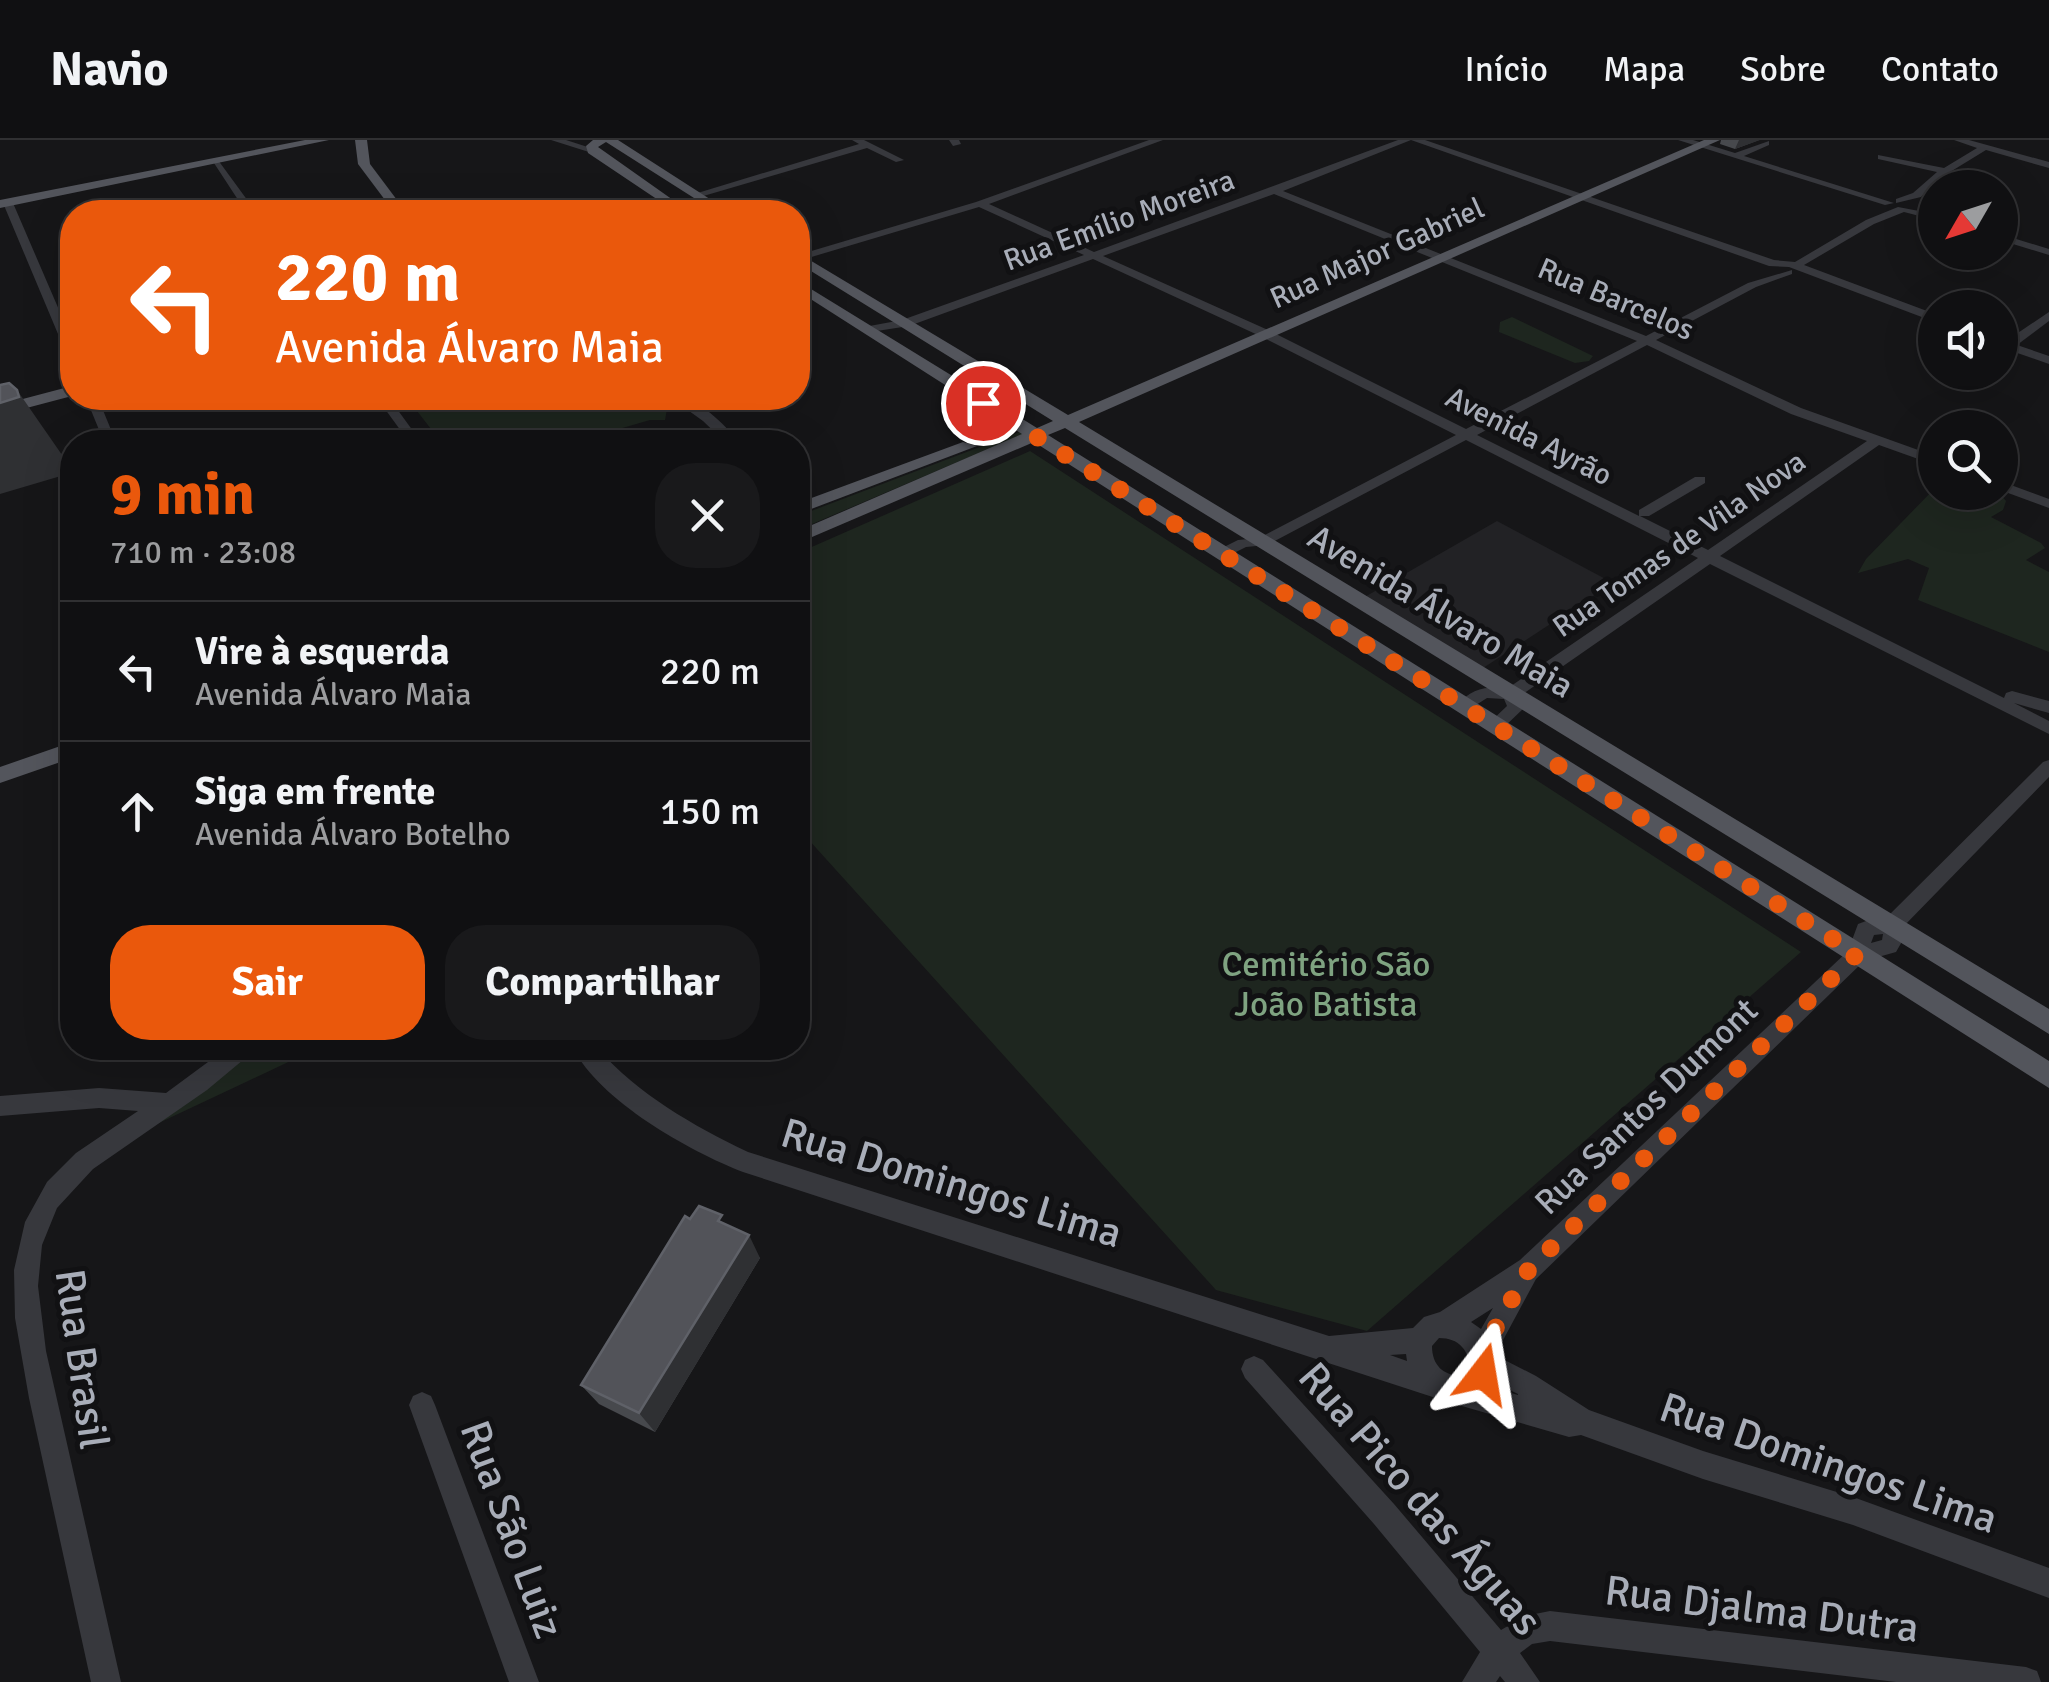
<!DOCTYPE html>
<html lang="pt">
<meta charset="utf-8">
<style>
body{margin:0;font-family:Signika,sans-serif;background:#19191b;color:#f1f3f6;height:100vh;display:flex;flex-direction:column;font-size:38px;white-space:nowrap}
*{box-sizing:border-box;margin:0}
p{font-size:32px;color:#9c9d9f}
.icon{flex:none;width:55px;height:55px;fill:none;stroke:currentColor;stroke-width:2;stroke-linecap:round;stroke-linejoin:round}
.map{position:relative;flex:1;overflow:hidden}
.drawer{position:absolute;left:60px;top:290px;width:750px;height:630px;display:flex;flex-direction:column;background:#101012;border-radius:40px;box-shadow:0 10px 40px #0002,0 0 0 2px #303032}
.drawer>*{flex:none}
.hud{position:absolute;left:60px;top:60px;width:750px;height:210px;border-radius:40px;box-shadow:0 10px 40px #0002,0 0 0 2px #303032;background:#ea580c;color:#fff;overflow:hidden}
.needle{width:65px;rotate:231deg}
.fabs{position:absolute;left:1918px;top:30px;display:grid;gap:20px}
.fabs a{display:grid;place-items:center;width:100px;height:100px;border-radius:50%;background:#101012;box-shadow:0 10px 40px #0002,0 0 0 2px #303032;font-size:50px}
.pin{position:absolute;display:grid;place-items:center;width:85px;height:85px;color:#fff;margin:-42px;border:5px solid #fff;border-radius:50%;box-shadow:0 2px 10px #0007}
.me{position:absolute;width:110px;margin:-55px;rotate:14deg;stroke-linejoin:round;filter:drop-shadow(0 0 8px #0008)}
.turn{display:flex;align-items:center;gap:35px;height:210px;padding:0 50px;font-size:45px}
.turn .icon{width:130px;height:130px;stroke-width:2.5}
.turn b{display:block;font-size:70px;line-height:85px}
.round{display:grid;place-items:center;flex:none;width:105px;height:105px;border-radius:40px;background:#19191b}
.summary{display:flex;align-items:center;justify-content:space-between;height:170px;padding:0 50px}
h1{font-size:60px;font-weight:700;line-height:75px;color:#ea580c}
.button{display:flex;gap:20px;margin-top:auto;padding:20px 50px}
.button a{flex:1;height:115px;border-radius:40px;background:#ea580c;color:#fff;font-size:40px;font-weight:700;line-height:115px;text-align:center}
.button a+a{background:#19191b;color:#f1f3f6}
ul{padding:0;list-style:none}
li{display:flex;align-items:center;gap:30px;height:140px;padding:0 50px;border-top:2px solid #303032}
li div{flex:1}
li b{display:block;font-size:38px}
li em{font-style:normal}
header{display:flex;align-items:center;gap:60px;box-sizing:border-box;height:140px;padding:0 50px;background:#101012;border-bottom:2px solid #303032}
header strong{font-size:48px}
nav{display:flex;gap:55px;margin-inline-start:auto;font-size:35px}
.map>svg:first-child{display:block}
.built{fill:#222225}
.green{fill:#1e261f}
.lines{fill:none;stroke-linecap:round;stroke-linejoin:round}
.minor{fill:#37383d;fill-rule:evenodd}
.major{fill:#53555c;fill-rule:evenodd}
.wall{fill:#47494d}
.shaded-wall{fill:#2f3033}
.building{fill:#525359;stroke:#5f6168;stroke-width:2.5}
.route{stroke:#ea580c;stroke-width:18;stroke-dasharray:0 32.4}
.labels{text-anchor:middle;stroke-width:10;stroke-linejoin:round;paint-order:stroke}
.far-street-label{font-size:30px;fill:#a8adb8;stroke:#111113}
.street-label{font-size:35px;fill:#a8adb8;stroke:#111113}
.park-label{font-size:35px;fill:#7fa381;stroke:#111113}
.near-street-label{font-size:42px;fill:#a8adb8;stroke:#111113}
</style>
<header>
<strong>Navio</strong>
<nav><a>Início</a><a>Mapa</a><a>Sobre</a><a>Contato</a></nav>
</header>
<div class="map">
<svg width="2049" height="1542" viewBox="0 0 2049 1542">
<rect width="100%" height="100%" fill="#161618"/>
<!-- built -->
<path class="built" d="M1497,381L1613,443L1480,530L1363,458Z"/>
<!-- green -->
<path class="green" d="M1512,177L1593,216L1589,221L1575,223L1499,192L1500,182Z
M407,258H646L667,269L665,280H650L574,302H441Z
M1019,292L1023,294L798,390V376Z
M1030,311L1801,812L1367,1191L1216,1150L798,688V413Z
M1935,348V352L2001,355L2006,361L2003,370L1991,377L2041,403L2045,408L2026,420L2049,432V512L1918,460L1929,428L1908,419L1858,433L1866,419Z
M252,908H318L127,998L246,915Z"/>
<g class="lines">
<!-- minor -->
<path class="minor" d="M551,0H566L597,10L592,13Z
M852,0H864L904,20L896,22L867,8L700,57L691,55L859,4Z
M949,0H959L961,4L953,6Z
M1149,0H1163L989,64L1094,112L1398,0H1411L1283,51L1646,196L1748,143L1792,130V134L1756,147L1656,200L1801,268L1935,316V325L1879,305L1720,416L2004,558L2006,553L2012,551L2049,561V573L2014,563L2049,581V594L1710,424L1520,556L1525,567L1502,589H1490L1487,585L1507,566L1504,559L1487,558L1465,572L1456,566C1472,548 1485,546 1508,548L1698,418L1466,300L1267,405L1246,407L1226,417H1216V411L1238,400L1259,398L1456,295L1260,196L1093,119L909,186L864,193V187L902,180L1084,115L979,67L798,121V115L976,62ZM1274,54L1637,201L1466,289L1268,190L1103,116ZM1647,205L1791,274L1867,301L1708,410L1640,376H1649L1705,343V337H1695L1639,370V376L1477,295Z
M1411,0H1425L1774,120L1795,122L1866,80L1898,67L1935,74V80L1904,72L1874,84L1804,125L1935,174V182L1789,127L1769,126Z
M1678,0H1693L1735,13L1769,1V5L1744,16L1894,63L1885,65Z
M1954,0H1969L2049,22V28L1986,10L1937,40L1921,57L1896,63V59L1913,53L1937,32L1878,19V15L1944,28L1977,8Z
M212,20H218L256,72H246Z
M8,60L13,63L72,200V217L66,213L3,63Z
M2000,94L2049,109V115L2000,100Z
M2049,172V181L2017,205L2049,216V224L2000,207V199L2006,201Z
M86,258H98L116,302H104Z
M377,258H389L421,302H409Z
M671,258C698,256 722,282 739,302H725L703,281Z
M2000,341L2049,359V368L2000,350Z
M2049,620V637L1902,788L1904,798L1896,812L1864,821L1536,1139L1495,1215L1536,1236L1589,1270L1703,1311L1853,1357L2049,1428V1458L1853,1385L1703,1339L1581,1295L1569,1297L1448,1262L743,1032C689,1011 600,961 573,908H597C639,955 692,985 748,1012L1329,1196L1413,1188L1424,1177L1440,1172L1520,1120L1848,811L1858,784L1874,778H1886L2043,622ZM1883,794L1882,800L1871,803L1874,795ZM1493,1168L1481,1189L1471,1182ZM1439,1198C1459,1198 1469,1210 1470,1229L1463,1236C1443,1236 1432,1225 1432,1206ZM1406,1214L1407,1221L1390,1215ZM1493,1242L1518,1254V1255L1490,1247Z
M227,908H252L249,915L207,950L93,1029L57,1068L42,1105L38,1146L46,1211L121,1542H91L29,1258L15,1178L14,1130L25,1082L47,1042L76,1013L138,971L99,968L0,976V956L99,948L166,953Z
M1254,1216L1263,1220L1394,1364L1501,1490L1525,1476L1550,1471L2026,1527L2037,1531L2041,1542H1896L1550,1501L1532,1504L1520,1513L1540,1542H1505L1500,1536L1496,1542H1462L1480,1512L1374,1384L1245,1238L1241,1229L1245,1220Z
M422,1252L431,1256L435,1265L539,1542H509L409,1265L413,1256Z"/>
<!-- major -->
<path class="major" d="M305,0H329L0,68V60Z
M355,0H367L370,24L406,72H394L358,24Z
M593,0H618L730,72H716L606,2L598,7L690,72H676L588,13L586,6Z
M1704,0H1720L1079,282L2049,869V894L1065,288L1048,295L2049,921V948L1034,302L798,403V391L1022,294L798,151V141L1037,288L1053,281L798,123V113L1068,275Z
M72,246V256L0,275V265Z
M963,302L977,306L798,374V363Z
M72,602V618L0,643V627Z"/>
</g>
<!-- wall -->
<path class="wall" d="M1721,0H1759L1735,9L1720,4Z
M727,1085L760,1118L655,1292L599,1264L581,1245Z"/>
<!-- shaded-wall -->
<path class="shaded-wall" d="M1739,0H1760L1735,9Z
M17,250L69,325L71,333L0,354V263Z
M749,1095L760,1118L655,1292L639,1273Z"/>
<!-- building -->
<path class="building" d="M9,243L17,250L19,257L0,263V245Z
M699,1066L722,1075L718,1081L749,1095L639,1273L581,1245L685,1076L690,1079Z"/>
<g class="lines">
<!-- route -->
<path class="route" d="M983,263L1857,814L1529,1129L1482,1212L1483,1234"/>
</g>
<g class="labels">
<!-- far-street labels -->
<g class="far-street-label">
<text transform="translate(1119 80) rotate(-20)" y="10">Rua Emílio Moreira</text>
<text transform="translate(1377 113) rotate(-24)" y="10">Rua Major Gabriel</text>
<text transform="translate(1616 159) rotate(23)" y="10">Rua Barcelos</text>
<text transform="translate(1529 296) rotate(27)" y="10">Avenida Ayrão</text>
<text transform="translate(1679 404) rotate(-35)" y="10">Rua Tomas de Vila Nova</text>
</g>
<!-- street labels -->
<g class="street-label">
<text transform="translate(1441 471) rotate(31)" y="12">Avenida Álvaro Maia</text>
<text transform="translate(1646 966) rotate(-44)" y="12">Rua Santos Dumont</text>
</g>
<!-- park labels -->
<g class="park-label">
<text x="1326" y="836">Cemitério São<tspan x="1326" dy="40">João Batista</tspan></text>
</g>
<!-- near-street labels -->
<g class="near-street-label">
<text transform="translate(952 1042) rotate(17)" y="15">Rua Domingos Lima</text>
<text transform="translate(83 1219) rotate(82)" y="15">Rua Brasil</text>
<text transform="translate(1829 1322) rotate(19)" y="15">Rua Domingos Lima</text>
<text transform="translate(1421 1358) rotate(49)" y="15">Rua Pico das Águas</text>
<text transform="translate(513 1389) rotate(70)" y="15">Rua São Luiz</text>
<text transform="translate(1762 1468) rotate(7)" y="15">Rua Djalma Dutra</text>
</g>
</g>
</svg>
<div class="fabs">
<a><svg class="needle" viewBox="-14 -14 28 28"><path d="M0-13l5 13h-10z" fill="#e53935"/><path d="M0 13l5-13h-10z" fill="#9c9d9f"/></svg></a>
<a><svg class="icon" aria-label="sound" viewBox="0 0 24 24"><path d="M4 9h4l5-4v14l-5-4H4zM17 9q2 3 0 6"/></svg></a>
<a><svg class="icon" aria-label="search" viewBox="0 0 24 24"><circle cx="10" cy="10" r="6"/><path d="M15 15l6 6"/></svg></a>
</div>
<div class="pin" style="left:983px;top:263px;background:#d93025"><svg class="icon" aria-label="arrive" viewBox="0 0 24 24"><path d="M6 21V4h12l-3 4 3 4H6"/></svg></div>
<svg class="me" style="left:1483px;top:1234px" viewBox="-20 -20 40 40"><path d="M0-17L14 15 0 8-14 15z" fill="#ea580c" stroke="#fff" stroke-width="4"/></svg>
<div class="hud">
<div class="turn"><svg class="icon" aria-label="left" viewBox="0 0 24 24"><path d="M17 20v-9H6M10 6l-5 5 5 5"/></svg><div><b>220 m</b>Avenida Álvaro Maia</div></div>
</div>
<section class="drawer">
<div class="summary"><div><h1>9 min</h1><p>710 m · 23:08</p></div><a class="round"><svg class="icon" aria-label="close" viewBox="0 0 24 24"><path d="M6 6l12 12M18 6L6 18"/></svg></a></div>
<ul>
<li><svg class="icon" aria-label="left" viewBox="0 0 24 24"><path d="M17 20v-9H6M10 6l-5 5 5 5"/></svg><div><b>Vire à esquerda</b><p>Avenida Álvaro Maia</p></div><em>220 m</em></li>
<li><svg class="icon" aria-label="ahead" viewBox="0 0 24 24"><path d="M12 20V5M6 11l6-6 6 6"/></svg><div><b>Siga em frente</b><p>Avenida Álvaro Botelho</p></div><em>150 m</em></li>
</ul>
<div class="button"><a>Sair</a><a>Compartilhar</a></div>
</section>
</div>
